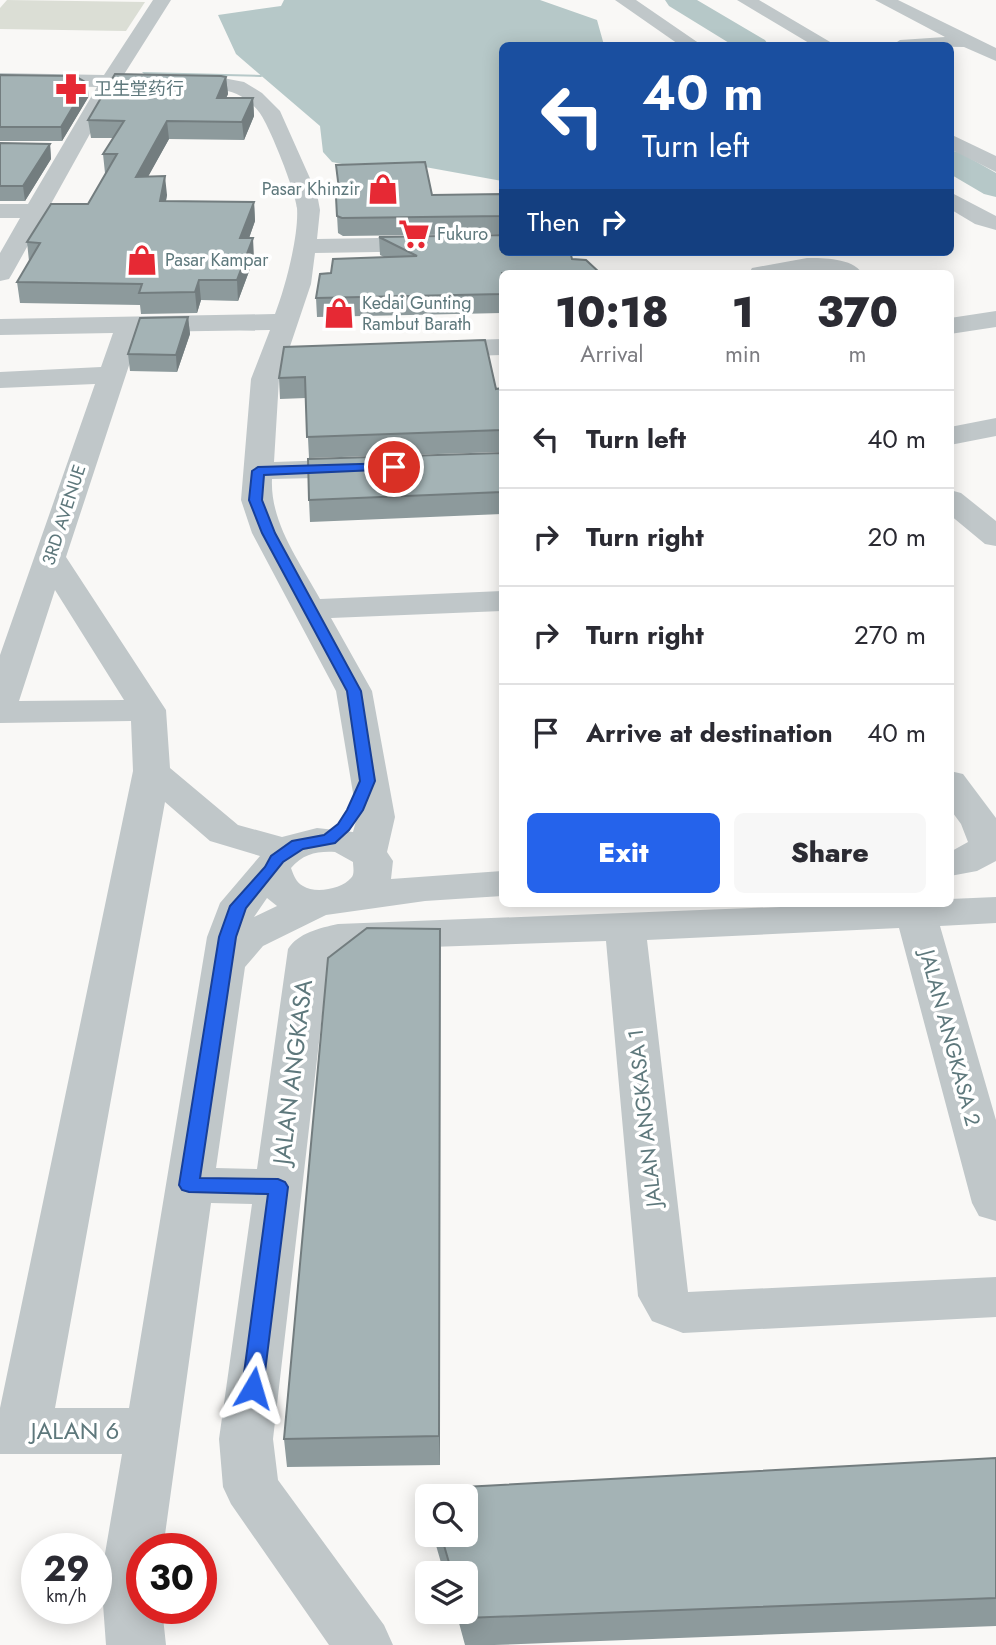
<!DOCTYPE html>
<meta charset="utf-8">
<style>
body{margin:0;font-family:Jost,"Noto Sans SC",sans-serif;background:#f7f7f7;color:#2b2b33;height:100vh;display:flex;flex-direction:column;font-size:26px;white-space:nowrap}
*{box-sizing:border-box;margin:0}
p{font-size:23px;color:#7c7c81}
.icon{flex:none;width:38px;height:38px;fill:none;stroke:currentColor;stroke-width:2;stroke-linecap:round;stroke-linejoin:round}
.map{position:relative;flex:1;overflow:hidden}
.panel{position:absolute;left:499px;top:270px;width:455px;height:637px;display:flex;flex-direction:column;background:#fff;border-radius:10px;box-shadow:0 4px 18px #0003}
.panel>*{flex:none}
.hud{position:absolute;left:499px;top:42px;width:455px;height:214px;border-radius:10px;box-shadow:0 4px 18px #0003;background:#1a4fa0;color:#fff;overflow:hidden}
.fabs{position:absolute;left:415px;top:1484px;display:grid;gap:14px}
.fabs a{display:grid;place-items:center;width:63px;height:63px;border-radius:10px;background:#fff;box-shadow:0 4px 18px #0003;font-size:35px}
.speed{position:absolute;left:21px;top:1533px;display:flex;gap:14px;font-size:35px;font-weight:700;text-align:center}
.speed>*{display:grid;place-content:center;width:91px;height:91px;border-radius:50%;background:#fff;box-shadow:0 4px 18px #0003;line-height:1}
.speed small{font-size:18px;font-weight:400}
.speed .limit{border:10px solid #d22;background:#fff;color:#111}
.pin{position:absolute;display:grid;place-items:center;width:60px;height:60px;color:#fff;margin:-30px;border:4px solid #fff;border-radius:50%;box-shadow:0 2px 7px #0007}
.me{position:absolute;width:77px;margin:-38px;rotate:7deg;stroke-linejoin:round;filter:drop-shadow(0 0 5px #0008)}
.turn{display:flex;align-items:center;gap:24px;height:147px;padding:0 28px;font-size:32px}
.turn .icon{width:91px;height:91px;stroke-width:2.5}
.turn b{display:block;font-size:49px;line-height:60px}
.then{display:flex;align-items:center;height:66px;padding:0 28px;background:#0003;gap:14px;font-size:26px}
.eta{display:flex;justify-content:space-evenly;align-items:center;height:119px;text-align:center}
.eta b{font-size:42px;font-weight:800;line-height:49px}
.button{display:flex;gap:14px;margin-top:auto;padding:14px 28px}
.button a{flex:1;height:80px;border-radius:10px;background:#2563eb;color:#fff;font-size:28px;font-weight:800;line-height:80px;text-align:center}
.button a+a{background:#f7f7f7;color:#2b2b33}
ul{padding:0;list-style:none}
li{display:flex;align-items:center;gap:21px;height:98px;padding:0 28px;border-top:2px solid #e1e1e2}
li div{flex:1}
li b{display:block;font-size:26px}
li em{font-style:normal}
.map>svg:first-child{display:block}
.green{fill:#dbded5}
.water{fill:#b6c8c8}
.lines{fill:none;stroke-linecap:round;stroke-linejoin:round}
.stream{fill:#b6c8c8;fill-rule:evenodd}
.river{fill:#b6c8c8;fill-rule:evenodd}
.minor{fill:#c0c7c9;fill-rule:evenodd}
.wall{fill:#8d9a9c}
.shaded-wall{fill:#737d7f}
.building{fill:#a4b3b5;stroke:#737d7f;stroke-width:2}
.route{fill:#2563eb;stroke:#184099;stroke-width:2}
.labels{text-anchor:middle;stroke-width:7;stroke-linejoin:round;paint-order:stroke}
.far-poi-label{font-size:18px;fill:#5e787c;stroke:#fff;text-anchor:start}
.far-street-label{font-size:18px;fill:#5e787c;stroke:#fff}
.street-label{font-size:21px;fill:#5e787c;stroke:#fff}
.near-street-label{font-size:24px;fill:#5e787c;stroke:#fff}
</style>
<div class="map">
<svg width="996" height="1645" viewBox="0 0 996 1645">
<rect width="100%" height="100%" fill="#f9f8f6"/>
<!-- green -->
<path class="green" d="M7,0L145,2L126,31L0,29V8Z"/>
<!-- water -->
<path class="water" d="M284,0H540L597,20L604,45L502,46V181L403,163L342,164L332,162L323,152L320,126L236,54L218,15L281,6Z"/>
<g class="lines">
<!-- stream -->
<path class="stream" d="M142,72L261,75L263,76L261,77L144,74Z"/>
<!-- river -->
<path class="river" d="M665,0H697L765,40L769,46H734L669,6Z
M950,150L961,153L996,173V197L984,194L950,174Z"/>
<!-- minor -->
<path class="minor" d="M153,0H171L123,76L223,78L244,82L262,93L280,111L317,194L320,210L317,239L502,236V250L315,253L311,284L279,379L274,462L360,459L370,462L375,468L370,474L360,477L272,479C270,523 300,562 320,599L502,591V611L331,618L372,691L395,817L387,852L393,861L391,879L502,871V896L425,901L326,915L263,946L245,967L216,1168L257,1169L288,949C298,933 320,928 338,924L883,903H950V899L996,897V923L940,926L996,1120V1221L979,1216L972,1203L899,928L647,940L688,1292L996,1277V1317L683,1333L652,1321L638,1296L606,941L344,950L329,956L273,1439L278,1480L384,1625L393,1645H329L231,1504L223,1487L219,1439L252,1204L211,1203L163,1549H142V1608H162L166,1645H106L101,1577L122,1454H0V1408L133,771L131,721L0,723V655L95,384L0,388V372L101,367L113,333L0,335V319L275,314C285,288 299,236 297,208C296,193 269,124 259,112C251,101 237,92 223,90L116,87L12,274L9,279L0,281V253L20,218H0V204H28L97,87L0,85V73L104,75ZM270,330L251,379L241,500L252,533L336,691L357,817L353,832L317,828L282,837L238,825L170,768L166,710L66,557L140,332ZM55,590L124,700L19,701ZM165,802L210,841L260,856L220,903L207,937L129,1408H55ZM335,852L353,862C353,867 355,874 351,878C342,889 315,894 303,886C296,882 294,876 291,868C303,854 317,851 335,852ZM267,898L277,906L254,917Z
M615,0H636L703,46H681Z
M737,0H759L837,46H814Z
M875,0H898L996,48V61L964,47L891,46L900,40L945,37Z
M950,134L996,156V172L950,149Z
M950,192L996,216V230L975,224L950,209Z
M807,258C824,258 852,258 862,273H749L752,268Z
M996,311V327L950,334V318Z
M502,339V355L434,357L425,355L421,349L425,343L434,341Z
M996,418V436L950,445V427Z
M950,490L961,493L996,521V546L985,544L950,515Z
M950,771L963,774L996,818V861L977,871L950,876V852L968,842L961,824L950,809Z"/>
</g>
<!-- wall -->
<path class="wall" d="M0,75L87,83L89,96L62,141H0Z
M226,77L228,94L226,98H253L254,116L244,140L169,139L148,176L167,195L166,201L254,202L255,221L249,238L254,258L238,301L201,300L197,313L141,314L140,305L20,303L17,282L29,261L27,242L88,204L106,173H105L103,154L113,138H91L88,120Z
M0,143L50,144L51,159L25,201H0Z
M336,165L432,195L502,194V234L343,236L338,233L336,197H339Z
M379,237L502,273V313L317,317L316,298L331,273L384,257L380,255Z
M188,317L190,334L177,372L130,371L128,354Z
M284,347L496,389L502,388V452L309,458L306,398L280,399L279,378Z
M502,453V514L310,522L309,500Z
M440,929V1465L287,1467L284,1439Z
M996,1458V1626L494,1645H465L456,1612H466V1573H444L433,1535H466V1496H427V1489Z"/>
<!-- shaded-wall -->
<path class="shaded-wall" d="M226,77L228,94L218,115L217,98Z
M87,83L89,96L62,141L61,127Z
M253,98L254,116L244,140L242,122Z
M167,121L169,139L138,195L136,177Z
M50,144L51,159L25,201L23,186Z
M165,176L167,195L162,220L160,201Z
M254,202L255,221L242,258L240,238Z
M253,238L254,258L238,301L237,280Z
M199,280L201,300L197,313L195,292Z
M188,317L190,334L177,372L176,355Z
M440,929V1465L439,1436Z"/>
<!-- building -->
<path class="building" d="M115,74L221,76L226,77L217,98H253L242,122L167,121L136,177L165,176L160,201L254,202L240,238H253L237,280H199L195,292L139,293L142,284L17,282L40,243L27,242L51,204H88L117,154H103L124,121L88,120Z
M0,75L75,76L87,83L61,127H0Z
M0,143L50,144L23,186H0Z
M425,162L432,195L502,194V216L342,218L337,216L336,197H340L336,165Z
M502,235V252H555L556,255H571L572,259L586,260L600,273H502V294L316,298L320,274L331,273L333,259L417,256L379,237Z
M188,317L176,355L128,354L140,318Z
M485,340L496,389L502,388V430L307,437L305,377L279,378L284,347Z
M502,453V492L309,500L308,459Z
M367,928L440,929L439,1436L284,1439L328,958Z
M996,1458V1598L465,1618L463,1612H466V1573H452L441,1535H466V1496H429L427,1489Z"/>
<!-- route -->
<path class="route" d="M394,463L398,464V469L264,475L262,500L275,533L361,691L375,781L363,810L349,830L335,843L303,849L283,862L246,908L236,937L200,1178L278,1179L285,1182L288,1187L263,1388L260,1395L253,1398L245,1395L242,1388L268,1194L189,1192L182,1190L179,1185L219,937L230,906L265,867L271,856L292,841L324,835L338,824L347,810L360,781L347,691L262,533L249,500L252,471L258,467Z"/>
<!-- icons -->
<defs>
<symbol id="pharmacy-bare" viewBox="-9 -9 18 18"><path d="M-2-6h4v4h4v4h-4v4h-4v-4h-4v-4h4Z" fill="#e62934" stroke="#fff" stroke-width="2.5" paint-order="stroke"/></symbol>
<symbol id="shop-bare" viewBox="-9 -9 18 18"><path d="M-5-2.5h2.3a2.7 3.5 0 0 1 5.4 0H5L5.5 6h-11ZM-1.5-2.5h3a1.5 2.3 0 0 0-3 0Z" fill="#e62934" stroke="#fff" stroke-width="2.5" paint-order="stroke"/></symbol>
<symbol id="supermarket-bare" viewBox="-9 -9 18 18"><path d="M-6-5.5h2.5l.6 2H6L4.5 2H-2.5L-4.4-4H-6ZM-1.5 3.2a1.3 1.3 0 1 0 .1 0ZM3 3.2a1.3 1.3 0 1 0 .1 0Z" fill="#e62934" stroke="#fff" stroke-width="2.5" paint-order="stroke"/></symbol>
</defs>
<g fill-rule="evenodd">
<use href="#pharmacy-bare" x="49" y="67" width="44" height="44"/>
<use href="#shop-bare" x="361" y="167" width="44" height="44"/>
<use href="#supermarket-bare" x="392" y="212" width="44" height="44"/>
<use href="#shop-bare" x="120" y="238" width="44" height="44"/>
<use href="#shop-bare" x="317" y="291" width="44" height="44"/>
</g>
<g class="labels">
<!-- far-poi labels -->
<g class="far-poi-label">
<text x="94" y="95">卫生堂药行</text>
<text x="360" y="195" text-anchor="end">Pasar Khinzir</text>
<text x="437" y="240">Fukuro</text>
<text x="165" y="266">Pasar Kampar</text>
<text x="362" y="309">Kedai Gunting<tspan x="362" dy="21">Rambut Barath</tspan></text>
</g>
<!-- far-street labels -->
<g class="far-street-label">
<text transform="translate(64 515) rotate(-72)" y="6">3RD AVENUE</text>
</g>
<!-- street labels -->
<g class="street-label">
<text transform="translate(950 1038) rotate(75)" y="7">JALAN ANGKASA 2</text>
<text transform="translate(645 1118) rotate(-96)" y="7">JALAN ANGKASA 1</text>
</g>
<!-- near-street labels -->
<g class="near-street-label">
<text transform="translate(293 1072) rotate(-83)" y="8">JALAN ANGKASA</text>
<text x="75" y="1439">JALAN 6</text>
</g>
</g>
</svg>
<div class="fabs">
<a><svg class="icon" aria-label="search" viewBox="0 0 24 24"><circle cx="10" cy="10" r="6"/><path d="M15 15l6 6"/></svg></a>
<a><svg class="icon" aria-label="layers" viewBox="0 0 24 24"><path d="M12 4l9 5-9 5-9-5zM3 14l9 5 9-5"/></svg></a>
</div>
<div class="speed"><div>29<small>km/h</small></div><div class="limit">30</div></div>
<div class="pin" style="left:394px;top:467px;background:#d93025"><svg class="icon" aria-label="arrive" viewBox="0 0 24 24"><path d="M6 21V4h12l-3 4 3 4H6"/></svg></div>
<svg class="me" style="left:253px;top:1388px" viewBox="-20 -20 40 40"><path d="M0-17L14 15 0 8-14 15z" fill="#2563eb" stroke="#fff" stroke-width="4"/></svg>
<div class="hud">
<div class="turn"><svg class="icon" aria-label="left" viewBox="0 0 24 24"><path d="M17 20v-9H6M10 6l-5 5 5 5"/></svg><div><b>40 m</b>Turn left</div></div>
<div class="then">Then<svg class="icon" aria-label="right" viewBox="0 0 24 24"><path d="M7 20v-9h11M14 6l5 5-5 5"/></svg></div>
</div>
<section class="panel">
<div class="eta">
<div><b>10:18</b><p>Arrival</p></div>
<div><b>1</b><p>min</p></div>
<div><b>370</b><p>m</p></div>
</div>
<ul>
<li><svg class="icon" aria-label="left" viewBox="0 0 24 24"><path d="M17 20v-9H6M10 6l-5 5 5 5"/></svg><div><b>Turn left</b></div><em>40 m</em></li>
<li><svg class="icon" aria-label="right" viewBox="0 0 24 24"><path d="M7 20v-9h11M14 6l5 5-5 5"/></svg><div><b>Turn right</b></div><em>20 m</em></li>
<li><svg class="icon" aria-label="right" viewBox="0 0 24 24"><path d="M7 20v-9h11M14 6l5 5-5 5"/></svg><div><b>Turn right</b></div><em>270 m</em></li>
<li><svg class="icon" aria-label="arrive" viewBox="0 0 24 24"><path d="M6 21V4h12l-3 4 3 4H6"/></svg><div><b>Arrive at destination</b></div><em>40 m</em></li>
</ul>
<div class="button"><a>Exit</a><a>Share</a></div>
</section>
</div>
